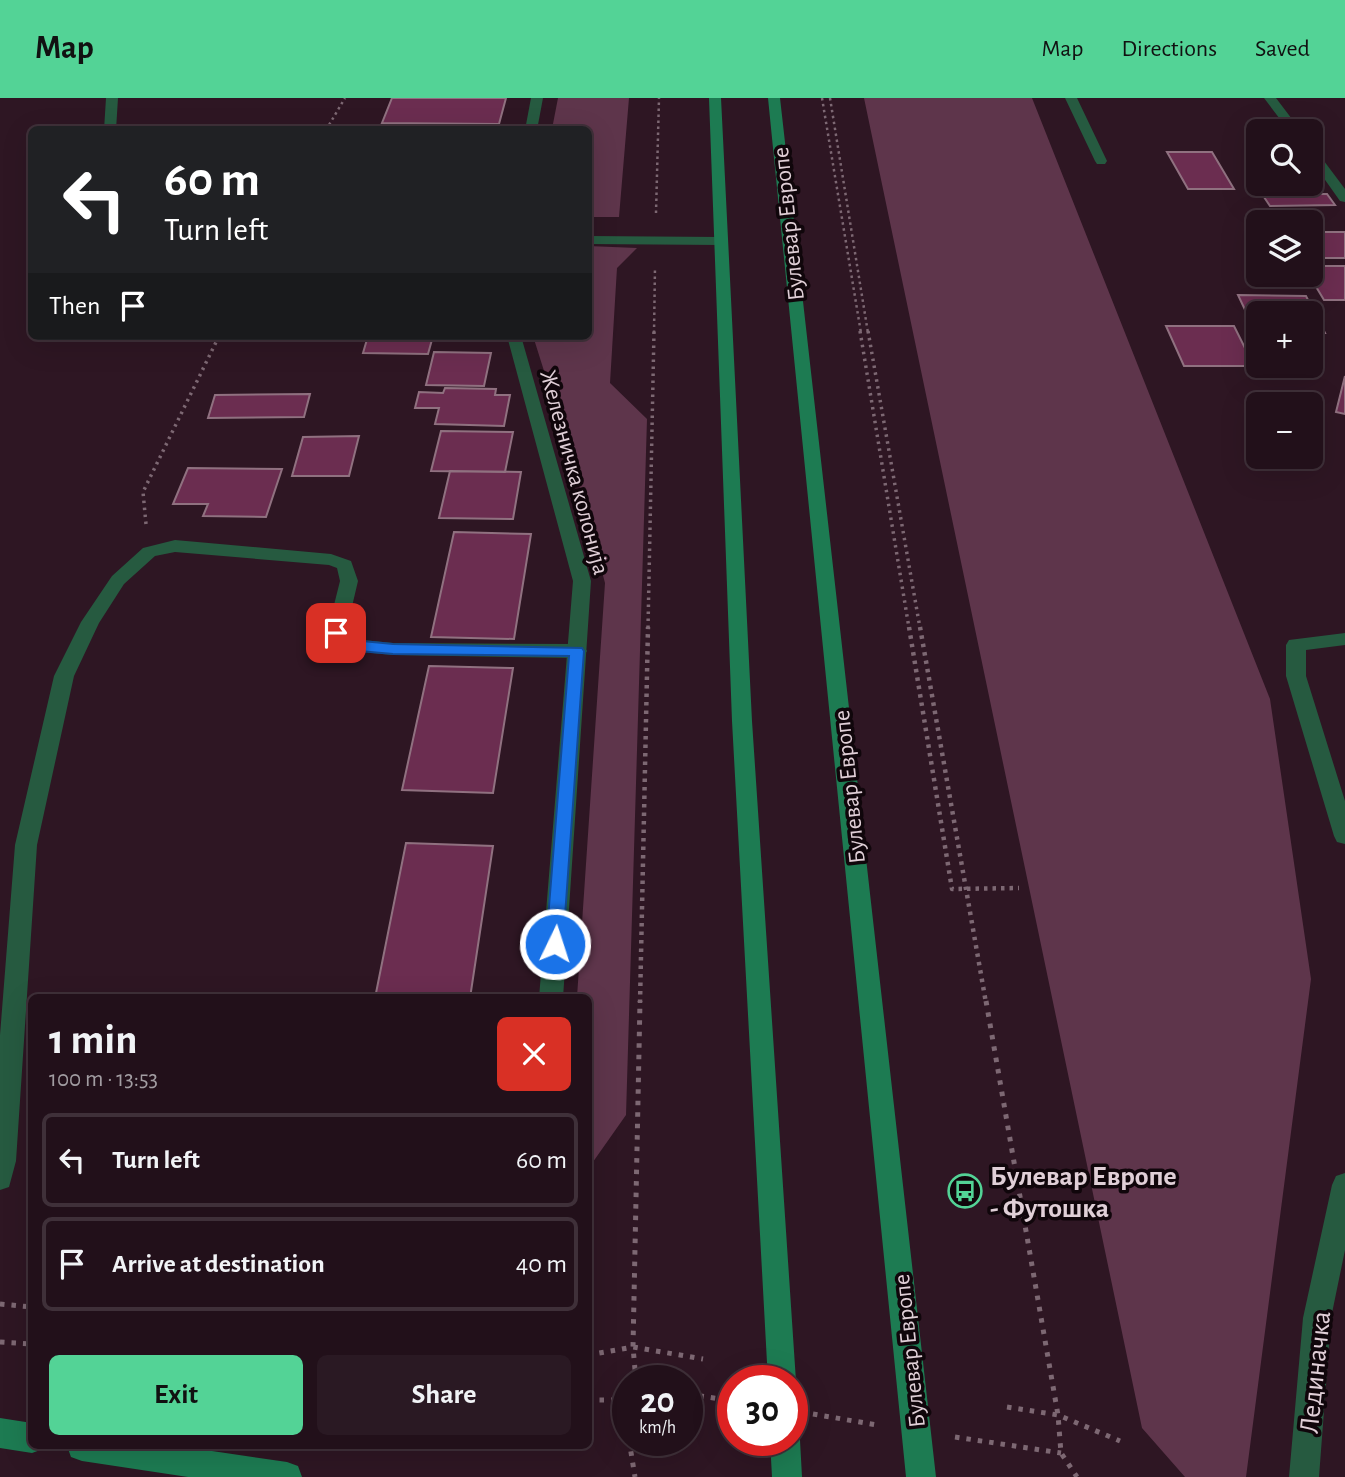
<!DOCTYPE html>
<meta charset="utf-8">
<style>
body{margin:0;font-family:"Alegreya Sans",sans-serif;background:#2a1923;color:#f1f3f6;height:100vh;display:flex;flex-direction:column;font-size:26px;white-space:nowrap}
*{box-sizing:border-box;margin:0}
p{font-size:23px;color:#a29da2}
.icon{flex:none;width:38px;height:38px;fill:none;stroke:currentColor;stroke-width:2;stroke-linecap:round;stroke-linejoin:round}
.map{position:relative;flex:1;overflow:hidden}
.drawer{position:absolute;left:28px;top:896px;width:564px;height:455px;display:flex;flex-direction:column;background:#22101a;border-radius:10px;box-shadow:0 7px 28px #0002,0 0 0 2px #3f3039}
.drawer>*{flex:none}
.hud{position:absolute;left:28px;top:28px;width:564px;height:214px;border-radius:10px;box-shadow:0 7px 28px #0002,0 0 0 2px #3f3039;background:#202124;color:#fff;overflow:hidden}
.buttons{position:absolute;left:1246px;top:21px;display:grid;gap:14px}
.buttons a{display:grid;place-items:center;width:77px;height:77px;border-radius:10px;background:#22101a;box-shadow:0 7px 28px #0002,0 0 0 2px #3f3039;font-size:35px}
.speed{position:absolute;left:612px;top:1267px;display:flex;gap:14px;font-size:35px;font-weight:700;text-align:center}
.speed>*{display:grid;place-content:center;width:91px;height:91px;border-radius:50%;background:#22101a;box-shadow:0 7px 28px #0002,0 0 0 2px #3f3039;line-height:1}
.speed small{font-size:18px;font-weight:400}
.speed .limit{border:10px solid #d22;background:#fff;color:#111}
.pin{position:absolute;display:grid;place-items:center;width:60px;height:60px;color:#fff;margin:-30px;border-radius:14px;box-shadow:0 4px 10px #0006}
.me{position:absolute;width:77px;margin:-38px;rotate:4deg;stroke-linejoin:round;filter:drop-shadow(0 0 5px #0008)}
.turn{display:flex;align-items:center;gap:24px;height:147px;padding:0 21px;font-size:32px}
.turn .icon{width:91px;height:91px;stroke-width:2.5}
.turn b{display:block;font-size:49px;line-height:60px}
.then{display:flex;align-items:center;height:66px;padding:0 21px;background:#0003;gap:14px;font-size:26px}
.round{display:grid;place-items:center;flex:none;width:74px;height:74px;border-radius:10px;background:#2a1923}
.summary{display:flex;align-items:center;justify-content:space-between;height:119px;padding:0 21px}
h1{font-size:42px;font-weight:600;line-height:52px}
.primary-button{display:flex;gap:14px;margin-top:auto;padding:14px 21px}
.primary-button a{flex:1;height:80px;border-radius:10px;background:#53d396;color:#111;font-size:28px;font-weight:600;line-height:80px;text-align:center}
.primary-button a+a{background:#2a1923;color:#f1f3f6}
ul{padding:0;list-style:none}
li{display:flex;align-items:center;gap:21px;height:94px;margin:0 14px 10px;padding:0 7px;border:4px solid #3f3039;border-radius:10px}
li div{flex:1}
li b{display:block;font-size:26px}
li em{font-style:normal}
header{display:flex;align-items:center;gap:42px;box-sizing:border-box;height:98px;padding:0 35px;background:#53d396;color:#111}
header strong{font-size:33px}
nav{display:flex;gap:38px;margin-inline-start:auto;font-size:24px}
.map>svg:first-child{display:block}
.green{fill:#5e354b}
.building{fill:#6b2d50;stroke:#907180;stroke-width:2}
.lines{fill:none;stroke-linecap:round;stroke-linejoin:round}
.path-far3{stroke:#7d6873;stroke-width:2.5;stroke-dasharray:2.5 3.5;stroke-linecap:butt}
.path-far2{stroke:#7d6873;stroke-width:3.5;stroke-dasharray:2.5 4.5;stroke-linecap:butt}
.path-far1{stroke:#7d6873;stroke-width:4.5;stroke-dasharray:3.5 5;stroke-linecap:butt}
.path{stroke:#7d6873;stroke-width:5;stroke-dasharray:4.5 7;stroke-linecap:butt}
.lane{fill:#265a40;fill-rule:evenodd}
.street{fill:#265a40;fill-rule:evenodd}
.secondary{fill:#1d7b52;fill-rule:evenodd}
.route{fill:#1a73e8;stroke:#114b97;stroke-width:2}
.labels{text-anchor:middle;stroke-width:7;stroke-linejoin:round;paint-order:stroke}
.street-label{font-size:24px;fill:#e0cfd7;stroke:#10060b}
.near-poi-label{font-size:28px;font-weight:bold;fill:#e0cfd7;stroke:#10060b;text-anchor:start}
.near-street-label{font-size:28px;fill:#e0cfd7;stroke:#10060b}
</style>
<header>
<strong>Map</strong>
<nav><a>Map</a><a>Directions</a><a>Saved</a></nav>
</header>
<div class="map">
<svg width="1345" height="1379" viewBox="0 0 1345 1379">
<rect width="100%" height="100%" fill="#2e1623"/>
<!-- green -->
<path class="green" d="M558,0H629L619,119H588V32L552,31Z
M864,0H1032L1270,601L1311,881L1246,1379H1185L1142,1330Z
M588,148L637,150L617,170L610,285L647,321L626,1017L588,1071V900L577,899L605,485L574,368L533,238H588Z"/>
<!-- building -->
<path class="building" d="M392,0H506L499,26L382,25Z
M1167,54H1212L1234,91H1188Z
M1262,96H1327L1335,107L1270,108Z
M1311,134H1345V160H1311Z
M1311,168H1345V202H1324L1309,177Z
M1238,197L1306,198L1325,235H1311V215H1258V234L1255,233Z
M1166,228H1234L1254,268H1184Z
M368,238H433L428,256L363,255Z
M434,254L491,255L484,288L426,287Z
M1345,278V316L1336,314Z
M445,290L496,291L495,297H510L504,328L435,326L439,310H415L419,294L443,295Z
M310,296L304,319L208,320L215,297Z
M441,333L513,334L505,374L431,373Z
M359,338L349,378H292L303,339Z
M188,370L282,371L266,419L203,418L208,406H173Z
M450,373L521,374L513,421L439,420Z
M454,434L531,436L514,541L431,539Z
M429,568L513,570L493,695L402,692Z
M406,745L493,748L470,900H375Z"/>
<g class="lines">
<!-- path-far3 -->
<path class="path-far3" d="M822,0L861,235
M830,0L868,235
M326,32L345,0
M656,115L659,0
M654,235L655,169"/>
<!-- path-far2 -->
<path class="path-far2" d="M860,233L909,530
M868,233L920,530
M146,426L143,394L219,238
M648,530L654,233"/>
<!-- path-far1 -->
<path class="path-far1" d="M909,529L952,791L1019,790
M920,529L986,905
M640,905L648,529"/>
<!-- path -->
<path class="path" d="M986,903L1058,1317L1061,1355L1077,1379
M0,1206L32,1209
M0,1244L32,1246
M588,1257L633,1249L703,1261
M636,1283L633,1249L640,903
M688,1296L733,1303
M623,1300L628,1336
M588,1302H615L628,1294
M1007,1309L1058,1317L1120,1343
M813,1316L877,1327
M955,1339L1061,1355
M629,1342L635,1379"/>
<!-- lane -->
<path class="lane" d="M106,0H118L116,32H104Z
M1065,0H1077L1107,63L1105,66H1097L1095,63Z
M1264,0H1276L1301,33H1289Z
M1311,50L1315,51L1345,91V104L1340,103L1311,62Z
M175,442L331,456L351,463L358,483L346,534L353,541L393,545L577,546L584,548L587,553L584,558L577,560L393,557L341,552L327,535L340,483L337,470L329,467L175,454L155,458L124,486L99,525L74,578L37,747L16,1063L9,1089L0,1092V937L15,747L54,578L81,524L112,478L143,450Z"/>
<!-- street -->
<path class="street" d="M531,0H543L537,32H525Z
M588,138L720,139L727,143L720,147L588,146Z
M507,238H521L591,483L563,900H539L573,483Z
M1345,535V547L1306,552V578L1345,703V746L1337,744L1334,738L1286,578V547L1289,542Z
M1345,1075V1152L1331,1220L1319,1379H1289L1303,1220L1332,1087L1336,1078Z"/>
<!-- secondary -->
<path class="secondary" d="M709,0H721L752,623L796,1283L793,1292V1283H768L732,623Z
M768,0H780L936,1379H906Z
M0,1320L32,1325V1348H44L43,1351L32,1355L0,1350Z
M793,1330L800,1342L802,1379H772L770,1342H793Z
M67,1348H178L287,1364L298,1368L302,1379H188L82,1363L71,1359Z"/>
</g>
<!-- route -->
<path class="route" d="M336,530L352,542L393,546L582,550L584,553L563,846L561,851H548L546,846L569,558L393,556L348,552L343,550L329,535Z"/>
<!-- icons -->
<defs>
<symbol id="bus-ring" viewBox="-11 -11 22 22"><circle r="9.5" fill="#10060b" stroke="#53d396" stroke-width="1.5"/><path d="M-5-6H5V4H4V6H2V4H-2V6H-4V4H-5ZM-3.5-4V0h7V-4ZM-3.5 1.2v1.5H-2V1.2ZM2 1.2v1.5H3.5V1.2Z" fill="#53d396"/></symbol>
</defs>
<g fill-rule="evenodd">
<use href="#bus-ring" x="946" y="1074" width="38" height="38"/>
</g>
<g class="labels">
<!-- street labels -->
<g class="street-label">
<text transform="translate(788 126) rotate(-96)" y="8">Булевар Европе</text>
<text transform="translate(575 374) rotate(75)" y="8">Железничка колонија</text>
<text transform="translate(849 689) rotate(-96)" y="8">Булевар Европе</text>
<text transform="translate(909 1253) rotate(-96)" y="8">Булевар Европе</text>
</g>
<!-- near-poi labels -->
<g class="near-poi-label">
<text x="990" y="1087">Булевар Европе<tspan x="990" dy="32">- Футошка</tspan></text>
</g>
<!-- near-street labels -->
<g class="near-street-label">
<text transform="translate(1314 1274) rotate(-84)" y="10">Лединачка</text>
</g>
</g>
</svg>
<div class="buttons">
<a><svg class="icon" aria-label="search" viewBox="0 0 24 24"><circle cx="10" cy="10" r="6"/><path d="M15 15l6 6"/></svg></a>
<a><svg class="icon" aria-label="layers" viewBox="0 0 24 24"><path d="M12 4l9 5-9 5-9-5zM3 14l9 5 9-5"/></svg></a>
<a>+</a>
<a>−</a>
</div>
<div class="speed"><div>20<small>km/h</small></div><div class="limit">30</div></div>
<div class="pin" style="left:336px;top:535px;background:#d93025"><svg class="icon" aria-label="arrive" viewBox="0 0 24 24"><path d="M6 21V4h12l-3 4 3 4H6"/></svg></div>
<svg class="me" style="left:555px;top:846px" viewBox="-20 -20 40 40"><circle r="17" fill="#1a73e8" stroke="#fff" stroke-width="3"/><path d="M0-11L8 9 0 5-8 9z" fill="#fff"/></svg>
<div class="hud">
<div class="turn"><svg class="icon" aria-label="left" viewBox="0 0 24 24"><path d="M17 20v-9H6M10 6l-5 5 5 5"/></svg><div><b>60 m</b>Turn left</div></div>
<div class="then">Then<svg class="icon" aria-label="arrive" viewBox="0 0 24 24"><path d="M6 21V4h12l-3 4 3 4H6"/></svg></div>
</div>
<section class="drawer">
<div class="summary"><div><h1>1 min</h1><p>100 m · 13:53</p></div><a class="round" style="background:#d93025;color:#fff"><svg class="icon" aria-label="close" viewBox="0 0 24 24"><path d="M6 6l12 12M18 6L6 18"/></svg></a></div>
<ul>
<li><svg class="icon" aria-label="left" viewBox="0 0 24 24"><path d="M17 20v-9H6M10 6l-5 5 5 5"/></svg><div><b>Turn left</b></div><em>60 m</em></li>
<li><svg class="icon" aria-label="arrive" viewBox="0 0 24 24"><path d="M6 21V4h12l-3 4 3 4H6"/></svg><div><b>Arrive at destination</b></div><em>40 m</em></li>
</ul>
<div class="primary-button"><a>Exit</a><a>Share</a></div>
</section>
</div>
